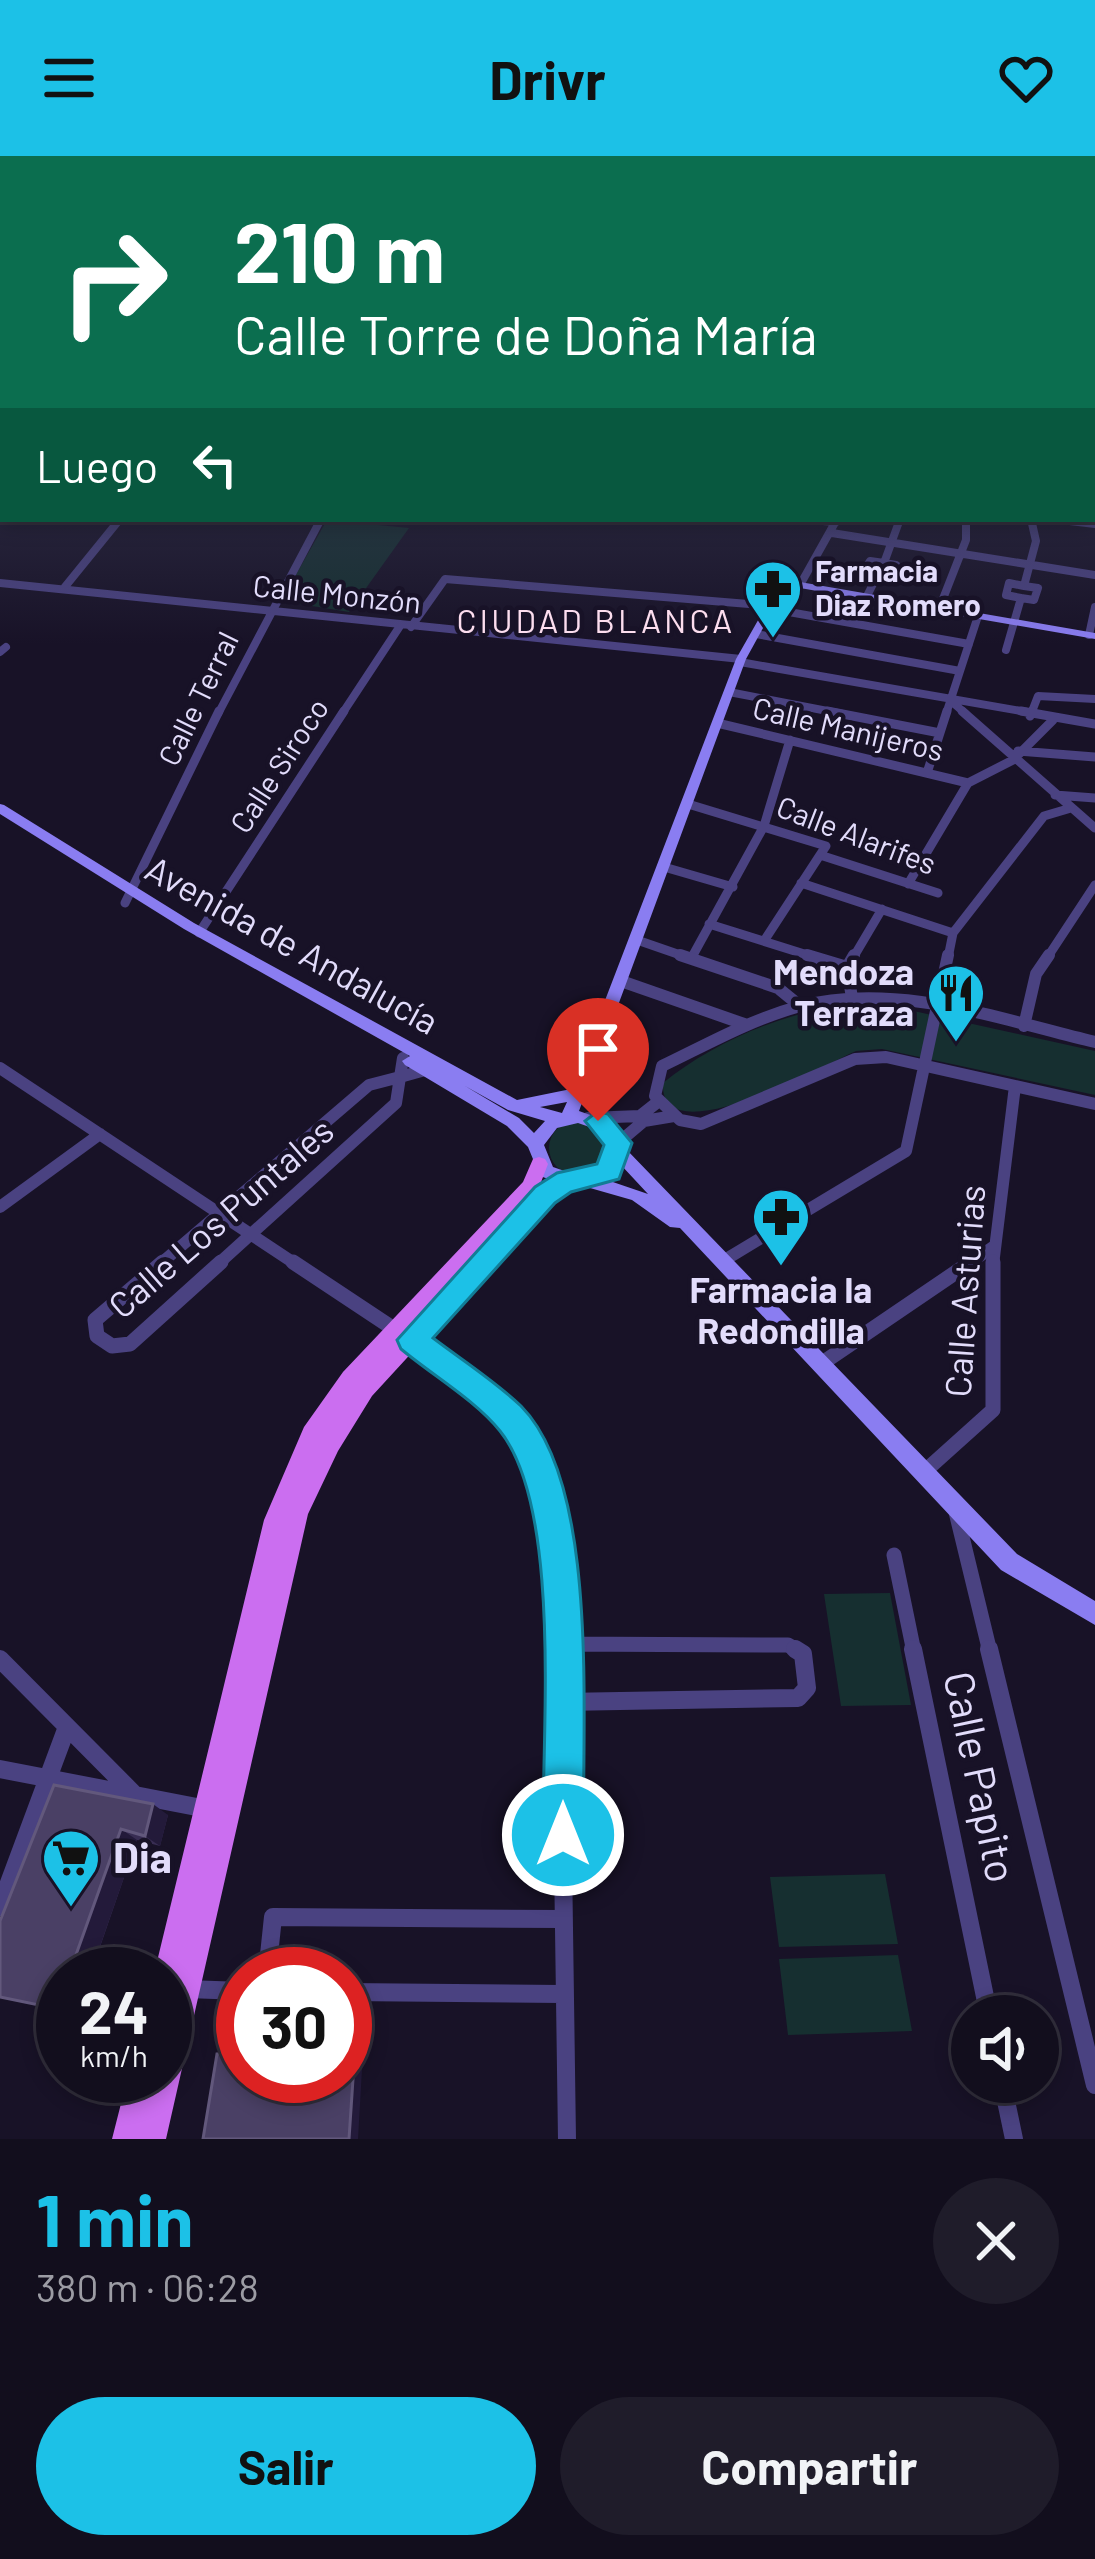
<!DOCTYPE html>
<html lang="es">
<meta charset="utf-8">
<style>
body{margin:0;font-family:Barlow,sans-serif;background:#1f1c2a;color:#f1f3f6;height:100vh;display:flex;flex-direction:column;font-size:45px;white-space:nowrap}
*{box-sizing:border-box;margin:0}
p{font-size:39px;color:#9c9ca4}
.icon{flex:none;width:66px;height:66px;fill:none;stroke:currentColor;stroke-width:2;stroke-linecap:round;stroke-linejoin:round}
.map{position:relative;height:1983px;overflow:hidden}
.panel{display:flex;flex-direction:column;background:#120e1d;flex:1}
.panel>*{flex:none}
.guide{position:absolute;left:0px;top:0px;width:1095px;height:366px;box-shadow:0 6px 18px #0003,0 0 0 3px #312e3b;background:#0b6e4f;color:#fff;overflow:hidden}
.controls{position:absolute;left:951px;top:1839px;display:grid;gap:24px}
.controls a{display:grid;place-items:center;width:108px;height:108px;border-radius:50%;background:#120e1d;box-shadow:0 6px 18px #0003,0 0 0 3px #312e3b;font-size:60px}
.speed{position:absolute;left:36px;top:1791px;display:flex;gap:24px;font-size:60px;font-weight:700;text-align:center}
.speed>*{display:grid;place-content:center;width:156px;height:156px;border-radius:50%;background:#120e1d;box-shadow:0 6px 18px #0003,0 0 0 3px #312e3b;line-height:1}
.speed small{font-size:30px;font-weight:400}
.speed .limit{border:18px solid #d22;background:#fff;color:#111}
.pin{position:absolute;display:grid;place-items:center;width:102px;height:102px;color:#fff;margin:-123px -51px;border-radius:50% 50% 50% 0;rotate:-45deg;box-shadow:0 0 12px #0007}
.pin .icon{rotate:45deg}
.me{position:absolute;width:132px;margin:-66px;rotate:0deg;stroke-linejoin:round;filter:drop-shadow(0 0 9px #0008)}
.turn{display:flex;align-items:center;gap:42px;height:252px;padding:0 36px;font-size:54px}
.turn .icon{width:156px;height:156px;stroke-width:2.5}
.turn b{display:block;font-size:84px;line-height:102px}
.then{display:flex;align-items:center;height:114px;padding:0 36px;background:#0003;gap:24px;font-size:45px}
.round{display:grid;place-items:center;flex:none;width:126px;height:126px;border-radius:63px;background:#1f1c2a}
.summary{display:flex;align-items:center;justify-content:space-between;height:204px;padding:0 36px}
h1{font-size:72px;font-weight:700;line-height:90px;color:#1cc1e7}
.primary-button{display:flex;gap:24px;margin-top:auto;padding:24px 36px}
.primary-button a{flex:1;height:138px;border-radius:72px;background:#1cc1e7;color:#111;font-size:48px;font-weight:700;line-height:138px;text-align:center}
.primary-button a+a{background:#1f1c2a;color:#f1f3f6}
header{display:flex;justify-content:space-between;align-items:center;height:156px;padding:0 36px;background:#1cc1e7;color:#111;font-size:54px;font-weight:700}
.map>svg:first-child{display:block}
.green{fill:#162f30}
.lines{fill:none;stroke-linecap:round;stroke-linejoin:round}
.street-far5{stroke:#4a4281;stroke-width:6}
.street-far4{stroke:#4a4281;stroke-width:8}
.street-far3{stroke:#4a4281;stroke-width:9}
.street-far2{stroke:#4a4281;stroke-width:12}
.street-far1{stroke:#4a4281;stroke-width:15}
.street{stroke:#4a4281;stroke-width:18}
.secondary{fill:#8a7df1;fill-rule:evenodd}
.primary{fill:#cb6ef0;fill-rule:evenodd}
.wall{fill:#382d53}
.shaded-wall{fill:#231a3a}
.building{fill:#4a4065;stroke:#62587c;stroke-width:3}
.route{fill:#1cc1e7;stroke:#127d96;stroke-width:3}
.labels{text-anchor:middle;stroke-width:9;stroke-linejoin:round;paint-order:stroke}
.far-poi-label{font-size:30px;font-weight:bold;fill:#e2dcfb;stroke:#181227;text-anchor:start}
.far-street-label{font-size:30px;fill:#e2dcfb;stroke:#181227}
.far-neighbourhood-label{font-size:33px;letter-spacing:3px;fill:#fcddee;stroke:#181227}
.street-label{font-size:36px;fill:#e2dcfb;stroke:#181227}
.poi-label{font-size:36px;font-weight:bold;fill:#e2dcfb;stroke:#181227;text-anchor:end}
.near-street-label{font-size:42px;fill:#e2dcfb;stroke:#181227}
.near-poi-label{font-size:42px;font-weight:bold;fill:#e2dcfb;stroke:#181227;text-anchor:start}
</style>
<header><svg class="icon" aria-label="menu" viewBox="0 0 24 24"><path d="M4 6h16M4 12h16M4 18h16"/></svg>Drivr<svg class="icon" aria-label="heart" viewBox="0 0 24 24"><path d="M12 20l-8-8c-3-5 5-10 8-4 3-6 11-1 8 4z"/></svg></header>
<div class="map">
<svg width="1095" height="1983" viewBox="0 0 1095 1983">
<rect width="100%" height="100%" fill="#181227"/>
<!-- green -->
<path class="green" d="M327,364L409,372L349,456L281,445Z
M848,849L891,850L1095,895V939L882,893L856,895C826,908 659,1002 663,927C712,887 786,855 848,849Z
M549 992a27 27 0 1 1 54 0a27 27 0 1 1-54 0Z
M890,1437L911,1549L841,1550L824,1438Z
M885,1718L898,1788L779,1791L770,1721Z
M898,1799L912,1875L788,1879L779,1803Z"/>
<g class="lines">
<!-- street-far5 -->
<path class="street-far5" d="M796,363L821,365
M1053,363L1069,365"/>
<!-- street-far4 -->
<path class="street-far4" d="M796,363L836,366
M1053,363L1095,368
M832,377L1095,419
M878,418L864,415L870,405L884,407L900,363
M0,427L741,503
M800,429L837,363
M64,432L120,363
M867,440L878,418L891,420L896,409L884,407
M1021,442L1006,439L1009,427L1024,430L1036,385L1031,363
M772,453L969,488
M939,453L966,384V363
M411,471L445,423L773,450
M756,478L960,515
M1089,479L1095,451
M1006,494L1021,442L1034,444L1038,432L1024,430
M0,496L6,491
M740,506L1038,558
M729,536L843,558
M951,545L966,558
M218,558L321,363
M342,558L400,470
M946,558L978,460
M1031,558L1038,540L1095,543"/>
<!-- street-far3 -->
<path class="street-far3" d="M827,555L940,577
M962,555L1095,672
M1021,555L1095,568
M1030,560L1032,555
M717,567L968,627
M1018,595L1095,601
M927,617L947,555
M1055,639L1095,642
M688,648L826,690L820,699L938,737
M664,711L733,731
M801,727L953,777
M908,728L968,627L1013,604L1053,564
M125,747L219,555
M709,768L817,802
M199,777L344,555
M637,784L689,802
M764,785L820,699
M692,801L764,670L790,584
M853,802L882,753
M948,802L953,777L1044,660L1071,652
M1047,802L1095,729"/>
<!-- street-far2 -->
<path class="street-far2" d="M680,799L778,832L800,850
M807,799L847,811
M621,825L747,869
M852,842L847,811L854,799
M1024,870L1036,818L1049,799
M1095,886C999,863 896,825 797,851C750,864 706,889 662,910L655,940L680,964L701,968L855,903L886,901L1095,948
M0,912L297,1109
M400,921L403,902
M400,921L425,914
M588,962L640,960L659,945
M618,987L644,965L674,960
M0,1051L100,978
M723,1105L906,995L948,799
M159,1109L369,929L400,921
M217,1109L396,947L400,921
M967,1109L993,1091
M993,1109L1015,930"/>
<!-- street-far1 -->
<path class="street-far1" d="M163,1106L95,1164L97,1180L112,1190L130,1188L221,1106
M293,1106L397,1175
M412,1184C444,1209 488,1234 513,1265C565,1331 559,1417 560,1496
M821,1208L971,1106
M924,1316L993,1254V1106
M956,1356L990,1496
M894,1399L914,1496
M561,1488L788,1489L800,1496"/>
<!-- street -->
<path class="street" d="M560,1493L567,1983
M913,1493L989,1860
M989,1493L1095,1929
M0,1503L135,1639
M563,1546L798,1542L807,1532L803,1498L795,1493
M0,1613L207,1653
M0,1751L67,1571
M267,1818L273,1761L562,1763
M187,1833L243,1835
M345,1836L562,1838
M1002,1926L1014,1983"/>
<!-- secondary -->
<path class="secondary" d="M800,426L1095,477V483L800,432L784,434L746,503L579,955L613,967L625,992L1017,1398L1095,1445V1469L1001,1414L680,1072L670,1071L632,1044L583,1030L576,1033L540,1020L528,991L507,970L405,909L402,905L410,900L184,773L0,658V648L4,649L194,767L517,944L571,933L736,503L778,429ZM465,930L508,954L545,965L534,977L519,962ZM567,946L562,957L540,951ZM578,967L601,975L611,996L603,1010L576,1019L553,1011L544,989L557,972ZM621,1009L648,1038L604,1023L615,1020Z"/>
<!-- primary -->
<path class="primary" d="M0,284H3V290H0Z
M1092,357H1095V363H1092Z
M539,1001L545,1003L548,1008L538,1034L567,1018L574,1020L576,1025L574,1030L552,1044L372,1240L338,1295L308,1358L166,1983H112L128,1920H165V1856L168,1844L165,1846V1818H154L264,1364L304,1271L343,1216L523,1026L533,1003Z"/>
</g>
<!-- wall -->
<path class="wall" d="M54,1629L168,1659L160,1690L137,1684L92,1814L107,1818H63Z"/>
<!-- shaded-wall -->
<path class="shaded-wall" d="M153,1648L168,1659L160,1690L145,1680Z
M121,1673L137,1684L91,1816L72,1810Z
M355,1893L363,1896L358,1983H349Z"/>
<!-- building -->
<path class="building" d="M54,1629L153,1648L145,1680L121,1673L72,1810L106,1818H63V1854L0,1841V1765Z
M355,1893L349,1983H203L217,1898L243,1897V1920H345V1894Z"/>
<!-- sky -->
<linearGradient id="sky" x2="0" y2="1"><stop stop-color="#0d0a15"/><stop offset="0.43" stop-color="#373952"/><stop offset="1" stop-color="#373952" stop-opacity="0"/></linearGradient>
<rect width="1095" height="488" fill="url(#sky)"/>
<!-- route -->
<path class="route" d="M598,955L608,958L632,987L619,1023L571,1036L555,1047L433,1182C462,1204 495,1225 521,1250C601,1331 581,1568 584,1679L578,1694L563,1700L549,1694L543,1679C542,1578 562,1352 500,1275C475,1244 432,1219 401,1193L397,1184L535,1031L557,1017L597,1008L604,989L585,965Z"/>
<!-- icons -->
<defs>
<symbol id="pharmacy-pin" viewBox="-11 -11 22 30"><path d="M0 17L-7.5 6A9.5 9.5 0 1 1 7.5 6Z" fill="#1cc1e7" stroke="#181227"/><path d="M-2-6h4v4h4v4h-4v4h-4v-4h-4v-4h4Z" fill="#111"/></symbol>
<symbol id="restaurant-pin" viewBox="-11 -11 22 30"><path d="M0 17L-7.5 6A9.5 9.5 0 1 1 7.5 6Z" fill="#1cc1e7" stroke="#181227"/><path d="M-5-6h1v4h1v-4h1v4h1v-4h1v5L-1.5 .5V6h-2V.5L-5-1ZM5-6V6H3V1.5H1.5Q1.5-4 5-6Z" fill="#111"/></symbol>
<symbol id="supermarket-pin" viewBox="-11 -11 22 30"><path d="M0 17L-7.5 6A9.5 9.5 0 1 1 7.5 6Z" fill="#1cc1e7" stroke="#181227"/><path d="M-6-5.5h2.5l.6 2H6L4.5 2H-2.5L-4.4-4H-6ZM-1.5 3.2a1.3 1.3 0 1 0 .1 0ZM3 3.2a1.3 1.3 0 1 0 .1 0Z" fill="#111"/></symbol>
</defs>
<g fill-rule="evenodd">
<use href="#pharmacy-pin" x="740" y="400" width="66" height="90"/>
<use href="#restaurant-pin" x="923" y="804" width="66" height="90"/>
<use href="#pharmacy-pin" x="748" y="1028" width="66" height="90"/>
<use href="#supermarket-pin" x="38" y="1669" width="66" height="90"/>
</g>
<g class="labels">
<!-- far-poi labels -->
<g class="far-poi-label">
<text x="815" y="426">Farmacia<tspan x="815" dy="34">Diaz Romero</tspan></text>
</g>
<!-- far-street labels -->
<g class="far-street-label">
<text transform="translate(337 439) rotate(6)" y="10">Calle Monzón</text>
<text transform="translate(199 543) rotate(-64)" y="10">Calle Terral</text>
<text transform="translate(848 574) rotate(13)" y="10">Calle Manijeros</text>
<text transform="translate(280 610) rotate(-57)" y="10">Calle Siroco</text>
<text transform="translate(856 680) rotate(21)" y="10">Calle Alarifes</text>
</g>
<!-- far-neighbourhood labels -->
<g class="far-neighbourhood-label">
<text x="596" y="477">CIUDAD BLANCA</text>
</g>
<!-- street labels -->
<g class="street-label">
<text transform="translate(292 789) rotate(29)" y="13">Avenida de Andalucía</text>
<text transform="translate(221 1062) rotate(-41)" y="13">Calle Los Puntales</text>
<text transform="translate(965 1135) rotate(-86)" y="13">Calle Asturias</text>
</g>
<!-- poi labels -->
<g class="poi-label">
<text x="914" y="829">Mendoza<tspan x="914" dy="41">Terraza</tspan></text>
<text x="781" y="1147" text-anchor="middle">Farmacia la<tspan x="781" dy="41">Redondilla</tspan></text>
</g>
<!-- near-street labels -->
<g class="near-street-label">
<text transform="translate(980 1621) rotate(78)" y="15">Calle Papito</text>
</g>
<!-- near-poi labels -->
<g class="near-poi-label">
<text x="113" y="1717">Dia</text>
</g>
</g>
</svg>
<div class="controls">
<a><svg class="icon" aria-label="sound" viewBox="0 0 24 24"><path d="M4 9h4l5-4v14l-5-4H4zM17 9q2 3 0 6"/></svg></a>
</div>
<div class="speed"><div>24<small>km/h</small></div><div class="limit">30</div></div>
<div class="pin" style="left:598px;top:965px;background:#d93025"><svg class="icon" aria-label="arrive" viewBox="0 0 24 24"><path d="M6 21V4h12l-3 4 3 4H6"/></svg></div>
<svg class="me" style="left:563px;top:1679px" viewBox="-20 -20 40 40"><circle r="17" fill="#1cc1e7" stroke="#fff" stroke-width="3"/><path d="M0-11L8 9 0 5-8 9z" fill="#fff"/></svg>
<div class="guide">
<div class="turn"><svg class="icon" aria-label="right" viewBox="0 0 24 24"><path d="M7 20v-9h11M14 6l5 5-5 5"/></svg><div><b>210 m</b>Calle Torre de Doña María</div></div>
<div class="then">Luego<svg class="icon" aria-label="left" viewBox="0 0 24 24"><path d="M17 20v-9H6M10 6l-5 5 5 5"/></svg></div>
</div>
</div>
<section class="panel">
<div class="summary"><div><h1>1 min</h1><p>380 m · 06:28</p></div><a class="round"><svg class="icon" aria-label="close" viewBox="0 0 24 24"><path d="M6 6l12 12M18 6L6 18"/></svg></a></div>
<div class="primary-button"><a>Salir</a><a>Compartir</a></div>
</section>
